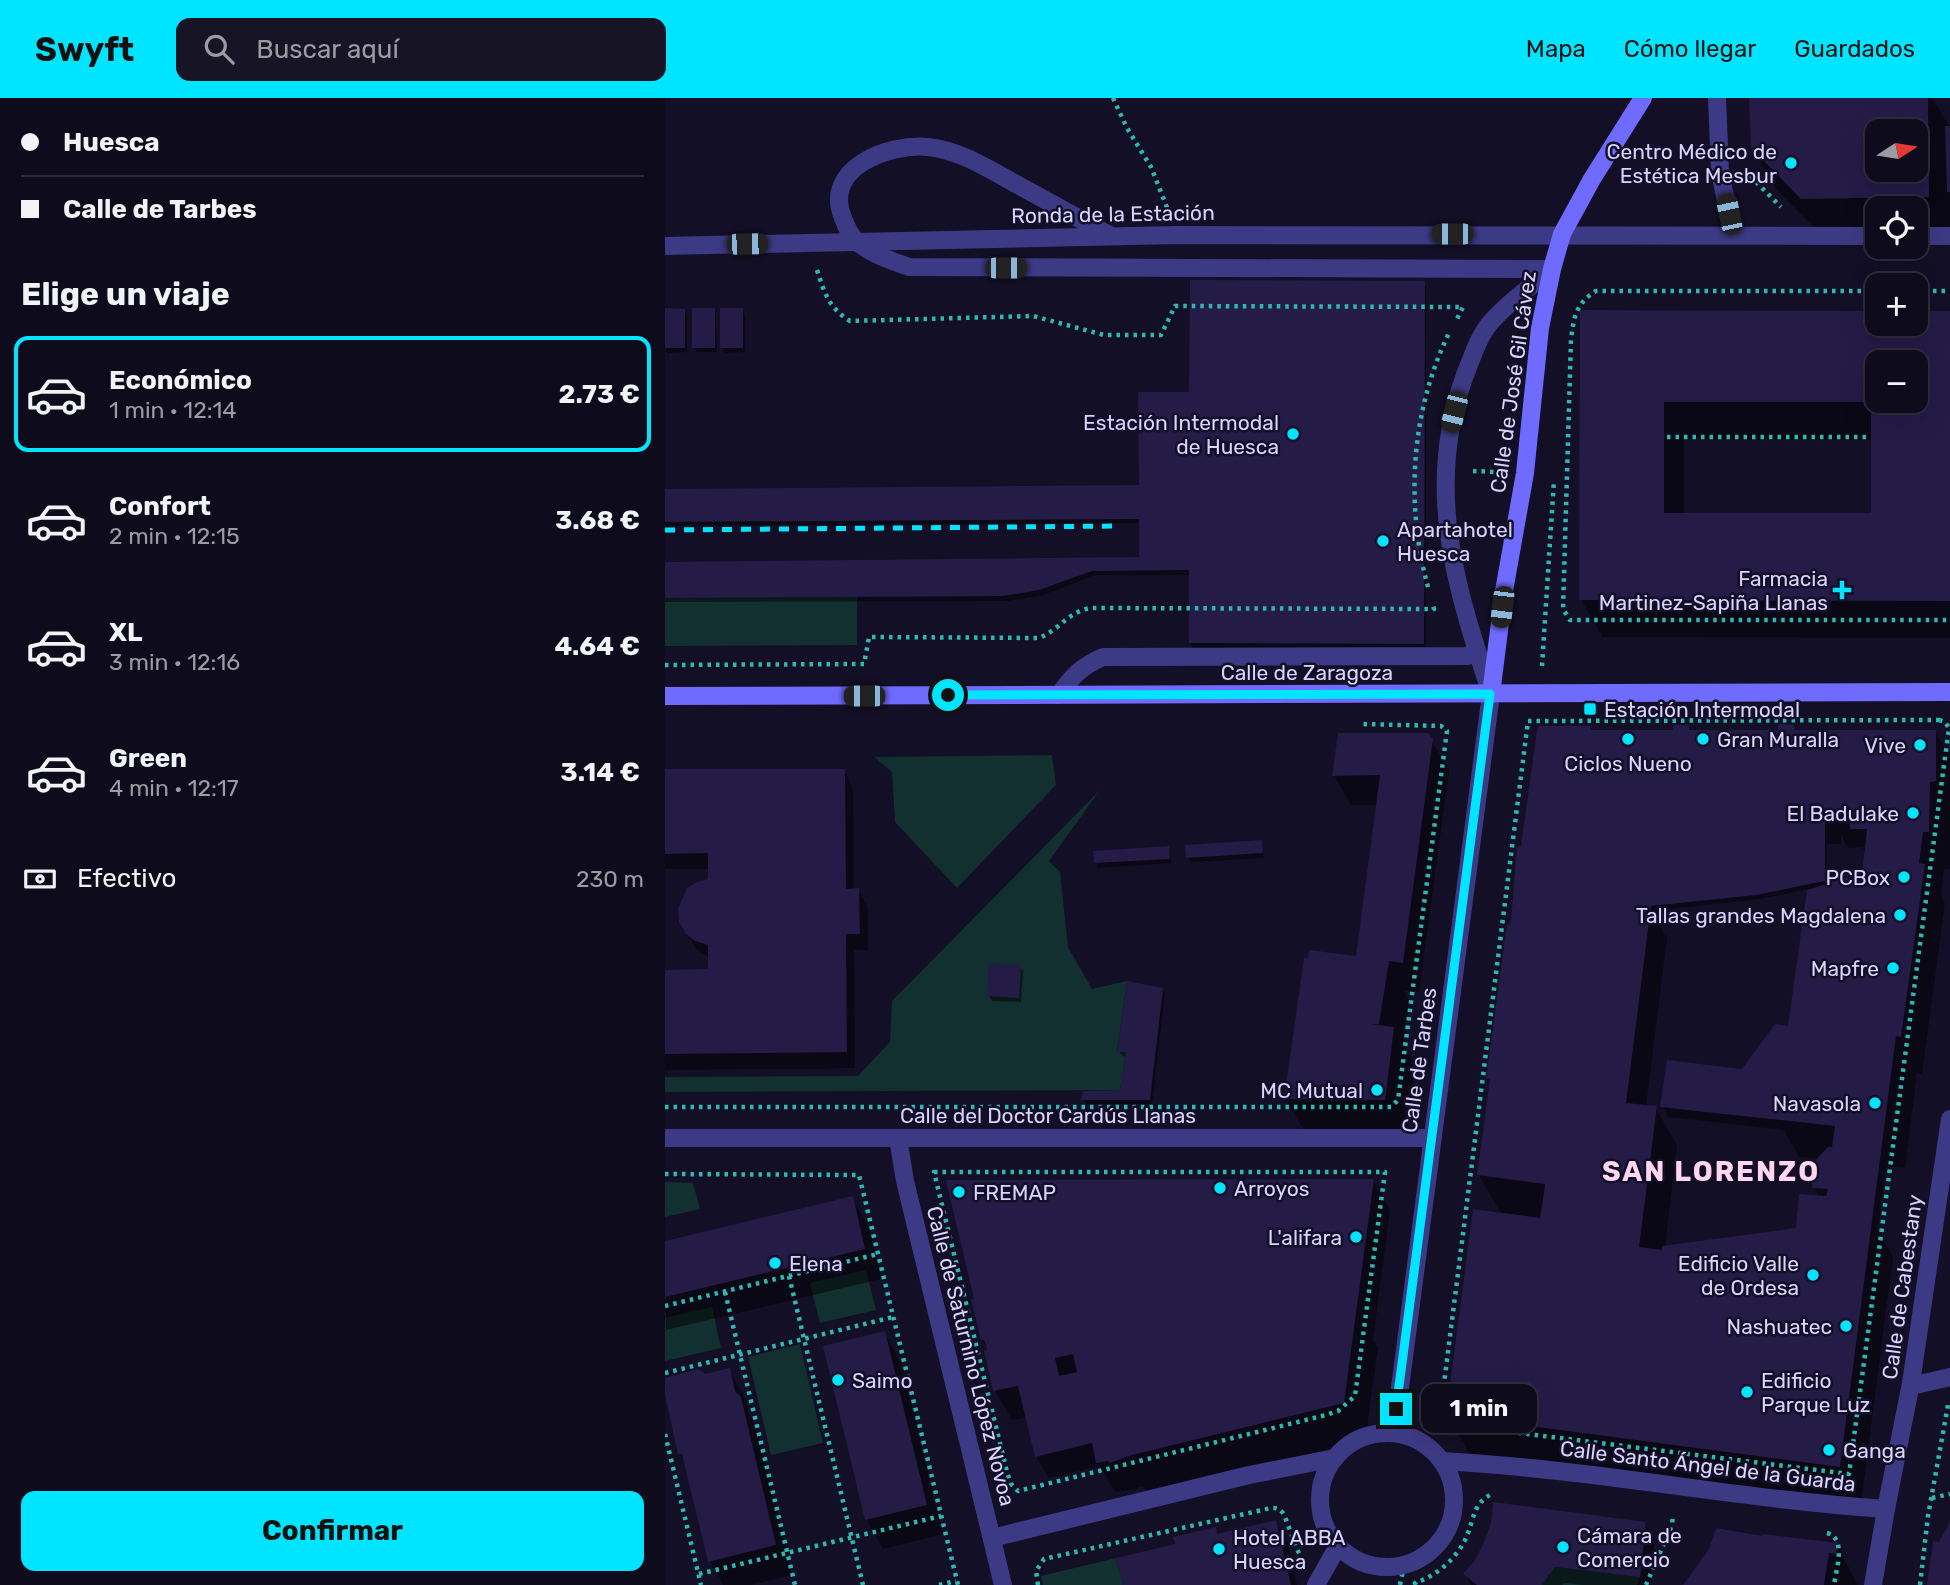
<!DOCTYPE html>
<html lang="es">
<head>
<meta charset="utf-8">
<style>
	:root { --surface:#0e0b1c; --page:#171425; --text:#f1f3f6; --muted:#9b9ba3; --line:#2e2b3b; --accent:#00e5ff }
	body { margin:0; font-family:Rubik,sans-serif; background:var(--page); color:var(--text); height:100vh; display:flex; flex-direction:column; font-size:26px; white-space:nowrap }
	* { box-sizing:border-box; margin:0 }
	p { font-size:23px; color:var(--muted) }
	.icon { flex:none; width:38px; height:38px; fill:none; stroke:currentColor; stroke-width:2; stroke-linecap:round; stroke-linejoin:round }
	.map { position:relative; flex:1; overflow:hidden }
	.panel { display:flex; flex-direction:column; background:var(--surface); width:665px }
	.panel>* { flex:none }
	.guide { display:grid; align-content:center; height:154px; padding:0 21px; background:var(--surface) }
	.needle { width:46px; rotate:78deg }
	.fabs { position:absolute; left:1200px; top:21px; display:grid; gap:14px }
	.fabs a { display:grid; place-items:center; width:63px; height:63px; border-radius:14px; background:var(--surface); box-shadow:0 7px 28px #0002,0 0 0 2px var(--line); font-size:35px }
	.end { position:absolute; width:32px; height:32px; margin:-16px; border:9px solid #00e5ff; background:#111; box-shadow:0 0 0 4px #111 }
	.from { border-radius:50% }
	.bubble { position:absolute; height:49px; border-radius:14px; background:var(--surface); box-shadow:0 7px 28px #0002,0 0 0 2px var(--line); font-size:23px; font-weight:700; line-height:49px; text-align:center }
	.car { position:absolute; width:21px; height:42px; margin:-21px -10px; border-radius:9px; box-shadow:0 0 5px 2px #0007; background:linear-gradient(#222 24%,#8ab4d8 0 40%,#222 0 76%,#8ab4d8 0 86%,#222 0) }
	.guide b { display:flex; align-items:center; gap:24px; height:66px; font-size:26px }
	.guide b+b { border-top:2px solid var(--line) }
	.guide i { width:18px; height:18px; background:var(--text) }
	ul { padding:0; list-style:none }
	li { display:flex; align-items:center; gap:21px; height:116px; margin:0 14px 10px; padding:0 7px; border:4px solid transparent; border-radius:14px }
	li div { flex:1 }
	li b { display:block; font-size:26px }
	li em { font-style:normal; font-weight:700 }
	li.active { border-color:var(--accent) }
	li>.icon { width:63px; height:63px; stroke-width:1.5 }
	h2 { padding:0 21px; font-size:32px; line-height:84px }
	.pay { display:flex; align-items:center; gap:18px; height:77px; padding:0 21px; font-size:26px }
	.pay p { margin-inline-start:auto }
	.primary-button { display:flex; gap:14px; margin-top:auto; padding:14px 21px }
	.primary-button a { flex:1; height:80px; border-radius:14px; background:var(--accent); color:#111; font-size:28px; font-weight:700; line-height:80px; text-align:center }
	header { display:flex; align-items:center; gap:42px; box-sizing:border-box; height:98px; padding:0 35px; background:var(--accent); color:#111 }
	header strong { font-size:33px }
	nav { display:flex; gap:38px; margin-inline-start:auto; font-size:24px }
	.search { width:490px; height:63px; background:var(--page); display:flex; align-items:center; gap:18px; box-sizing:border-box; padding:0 24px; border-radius:14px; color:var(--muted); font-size:26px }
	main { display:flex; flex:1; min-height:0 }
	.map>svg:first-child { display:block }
	.green { fill:#12302f }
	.shadow { fill:#0007; fill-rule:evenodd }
	.building { fill:#241b47; fill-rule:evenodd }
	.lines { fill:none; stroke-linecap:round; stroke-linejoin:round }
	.path { stroke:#2fb8b0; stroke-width:4.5; stroke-dasharray:3.5 5; stroke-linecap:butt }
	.service { stroke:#3d3a85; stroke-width:18 }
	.minor { stroke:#3d3a85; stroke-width:18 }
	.tertiary { stroke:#3d3a85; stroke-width:18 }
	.secondary { stroke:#6f6bff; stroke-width:18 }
	.rail { stroke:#00e5ff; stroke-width:5; stroke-dasharray:10 9; stroke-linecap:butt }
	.route { stroke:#00e5ff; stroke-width:9 }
	.poi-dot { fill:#00e5ff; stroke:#130f26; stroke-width:2.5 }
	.labels { text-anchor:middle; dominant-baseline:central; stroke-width:5; stroke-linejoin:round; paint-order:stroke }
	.poi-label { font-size:21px; fill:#d9d4ff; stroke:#130f26; text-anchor:end }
	.street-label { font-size:21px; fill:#d9d4ff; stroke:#130f26 }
	.district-label { font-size:28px; font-weight:bold; letter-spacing:2px; fill:#ffd6f0; stroke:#130f26 }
</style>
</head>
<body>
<header>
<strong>Swyft</strong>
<div class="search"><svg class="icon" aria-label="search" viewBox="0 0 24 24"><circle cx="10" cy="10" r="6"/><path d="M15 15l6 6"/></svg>Buscar aquí</div>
<nav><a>Mapa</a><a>Cómo llegar</a><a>Guardados</a></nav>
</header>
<main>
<section class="panel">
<div class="guide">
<b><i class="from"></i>Huesca</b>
<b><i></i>Calle de Tarbes</b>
</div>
<h2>Elige un viaje</h2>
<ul>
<li class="active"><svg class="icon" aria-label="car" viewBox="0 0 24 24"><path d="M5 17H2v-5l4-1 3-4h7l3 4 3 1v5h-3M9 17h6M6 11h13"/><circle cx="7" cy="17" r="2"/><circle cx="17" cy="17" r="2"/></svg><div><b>Económico</b><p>1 min · 12:14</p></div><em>2.73 €</em></li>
<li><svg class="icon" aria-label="car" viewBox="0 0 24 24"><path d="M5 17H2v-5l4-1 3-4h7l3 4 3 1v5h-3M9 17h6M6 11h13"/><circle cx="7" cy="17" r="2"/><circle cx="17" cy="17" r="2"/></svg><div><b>Confort</b><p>2 min · 12:15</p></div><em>3.68 €</em></li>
<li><svg class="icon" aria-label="car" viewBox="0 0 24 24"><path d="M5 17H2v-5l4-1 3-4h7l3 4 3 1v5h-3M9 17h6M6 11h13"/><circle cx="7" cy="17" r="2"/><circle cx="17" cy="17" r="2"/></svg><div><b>XL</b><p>3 min · 12:16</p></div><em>4.64 €</em></li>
<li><svg class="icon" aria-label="car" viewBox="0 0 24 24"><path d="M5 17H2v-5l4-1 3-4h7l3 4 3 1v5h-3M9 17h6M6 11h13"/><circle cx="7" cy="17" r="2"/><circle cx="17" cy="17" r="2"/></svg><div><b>Green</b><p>4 min · 12:17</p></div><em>3.14 €</em></li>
</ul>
<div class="pay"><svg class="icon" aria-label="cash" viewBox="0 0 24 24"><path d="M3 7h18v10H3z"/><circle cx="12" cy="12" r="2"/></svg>Efectivo<p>230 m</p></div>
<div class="primary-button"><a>Confirmar</a></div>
</section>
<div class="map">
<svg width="1285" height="1487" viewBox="0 0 1285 1487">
	<rect width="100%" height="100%" fill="#130f26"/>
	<g class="green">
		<polygon points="192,499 192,547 0,548 0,500"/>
		<polygon points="387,657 391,687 292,790 230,724 227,674 209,659"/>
		<polygon points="435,692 384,763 395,774 403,849 427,891 462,883 452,953 461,954 455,992 0,994 0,979 193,978 225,944 227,903"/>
		<polygon points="0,1084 28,1085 35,1111 0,1119"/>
		<polygon points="201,1172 211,1212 155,1225 145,1185"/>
		<polygon points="47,1209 56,1250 0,1263 0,1220"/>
		<polygon points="135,1246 158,1345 106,1357 83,1259"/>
		<polygon points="451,1460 458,1487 378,1487 376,1478"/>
		<polygon points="890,1469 975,1479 972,1487 877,1487"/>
	</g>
	<g class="shadow">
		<path d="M1085 0H1267L1285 29V141L1251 142V110H1213V142L1162 143 1112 92 1087 49ZM1213 33H1251V72H1213Z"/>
		<polygon points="759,184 761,189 761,550 528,550 525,545 526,477 431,477 378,497 343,503 0,504 0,466 476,460 476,425 0,428 0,392 476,388 523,296"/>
		<polygon points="0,212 19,212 22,217 22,254 2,255 0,251"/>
		<polygon points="49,212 51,217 52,254 32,254 29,249"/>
		<polygon points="77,212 80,217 80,254 60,255 57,250"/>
		<path d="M917 214 1213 226H1251L1285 215V540L938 539 916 502ZM1213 264H1251V303H1213ZM1019 341 1208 342V417L1019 416Z"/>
		<path d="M1128 628 1132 634H1270L1285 659V771H1279L1276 797 1280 805 1257 976 1252 975 1240 1070 1221 1068 1213 1132 1228 1159 1196 1406 804 1355 783 1317 837 1117 814 1077 826 986 823 979 858 750 927 634H1010L1023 629 1026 634H1115ZM1176 737 1183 750 1197 749 1201 756 1199 777 1162 788V746H1176ZM1144 791 1125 930 1078 972 997 1008 1003 1019 1119 1032 1134 1059 1155 1061 1149 1089 1154 1099 1132 1132 1000 1150 1012 1047 990 1009 981 1008 1002 840 986 813 1095 801Z"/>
		<polygon points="766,642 784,672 754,894 738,892 744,902 738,947 750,968 741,1039 643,1039 621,1001 695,861 713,707 686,707 669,678"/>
		<polygon points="0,672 179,673 188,690 189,792 193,792 203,809 203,852 189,852 190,970 0,972 0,874 45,873 45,860 32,852 16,824 44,782 45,771 0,771"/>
		<polygon points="596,744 599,760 526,764 523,759"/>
		<polygon points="503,750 507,765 433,770 431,765 430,755"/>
		<polygon points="355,869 358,873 356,904 327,903 324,898"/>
		<polygon points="497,891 500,896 487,1006 421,1006 418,1001 456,993 462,959 457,958 454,953"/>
		<polygon points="708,1083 725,1112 708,1242 713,1250 700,1343 483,1396 478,1388 473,1389 473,1391 450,1394 435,1368 384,1380 371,1358 362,1319 347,1322 330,1293 321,1254 324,1253 317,1242"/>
		<polygon points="187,1100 204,1130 216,1181 1,1232 0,1144"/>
		<polygon points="219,1235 236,1264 278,1436 218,1451 201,1421"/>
		<polygon points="64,1272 81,1302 84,1316 92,1330 127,1477 86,1487 58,1487 45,1463 22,1368 15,1356 0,1289 0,1282 41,1278"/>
		<polygon points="610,1424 623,1446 632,1487 460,1487 512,1448 550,1431 553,1438"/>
		<polygon points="980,1425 990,1442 985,1487 918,1487 899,1485 897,1487 806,1487 800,1476 811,1463"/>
		<polygon points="1099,1440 1172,1447 1193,1487 1021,1487"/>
	</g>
	<g class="building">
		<path d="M1084 0H1263L1264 99 1136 101 1086 50ZM1213 33H1251V72H1213Z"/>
		<polygon points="1280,28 1285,28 1285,94 1282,94"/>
		<polygon points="525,182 760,183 759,546 524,545 524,472 427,473 374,492 339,498 0,500 0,464 474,459 474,421 0,424 0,391 474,387 473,294 524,294"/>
		<polygon points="0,210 20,211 20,250 0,250"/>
		<rect x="27" y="210" width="23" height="40"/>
		<rect x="55" y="210" width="23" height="40"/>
		<path d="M915 212 1213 213V226H1251V213H1285V503L914 502ZM1213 264H1251V303H1213ZM999 304H1206V415H999Z"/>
		<path d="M1113 626 1129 627 1130 632H1271V683L1265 684 1264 734H1258L1254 765 1260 766 1236 939 1231 938 1175 1369 781 1317 808 1111 875 1120 879 1095 880 1086 812 1077 825 981 821 980 842 826 845 827 846 822 852 749 856 748 872 632 874 628H925L926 632H1008V627H1024V632H1113ZM1160 712H1186L1185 731H1202L1197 775 1142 792 1123 928 1110 926 1077 971 1002 962 995 1009 1170 1028 1167 1049H1163L1149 1064 1147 1090 1163 1091 1161 1098 1134 1096 1131 1130 997 1148V1152L974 1149 992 1008 961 1005 986 808 1091 797 1160 783Z"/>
		<polygon points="673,635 763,635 768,641 738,865 724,863 714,926 706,926 729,929 722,987 720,1002 619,1001 639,860 643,860 644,852 691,858 715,677 667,678"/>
		<polygon points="0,671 180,671 181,791 194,790 195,836 181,836 182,954 0,956 0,872 43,871 43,847 30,843 20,835 14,824 13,811 22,790 30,785 43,781 43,755 0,756"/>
		<polygon points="597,742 598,755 521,760 520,747"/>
		<polygon points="504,748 505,761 429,765 428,753"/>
		<polygon points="324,865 356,867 354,900 322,898"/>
		<polygon points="462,883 498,890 485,1002 416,1002 418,993 455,992 461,954 452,954"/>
		<path d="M709 1081 679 1305 467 1357 445 1365 443 1363 431 1365 427 1345 370 1359 353 1288 328 1293 319 1253 322 1252 321 1247 319 1242H316L306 1201H309L281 1082ZM408 1256 412 1274 394 1278 390 1260Z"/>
		<polygon points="188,1098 200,1151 0,1199 0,1143"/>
		<polygon points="220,1233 262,1407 200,1422 158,1248"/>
		<polygon points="65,1270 70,1293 76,1299 111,1447 43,1464 17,1356 13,1356 0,1297 0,1280 33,1271 41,1276"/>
		<polygon points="828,1404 981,1424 975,1479 890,1469 877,1487 812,1487 798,1476 810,1462 819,1444 826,1425"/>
		<polygon points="611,1422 626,1487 458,1487 451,1460 510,1446 508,1439 551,1429 552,1436"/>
		<polygon points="1285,1424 1285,1487 1262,1487 1268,1443 1274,1444"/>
		<polygon points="1051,1430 1098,1438 1098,1436 1173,1445 1171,1456 1164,1455 1159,1487 1018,1487 1044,1451"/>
	</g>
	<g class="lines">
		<g class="path">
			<polyline points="448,0 462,30 486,69 503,112"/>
			<polyline points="1085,78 1116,109"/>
			<path d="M152 172C160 196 163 209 185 223L368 218 439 237H496L510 208 798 209 792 221"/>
			<path d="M1213 193H931C911 205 909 219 906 241L898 511 905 522H1285"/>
			<polyline points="1251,193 1285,193"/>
			<polyline points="1002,339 1203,339"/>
			<polyline points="808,373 831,374"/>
			<path d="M763 489C740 406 746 313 784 235"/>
			<path d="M0 567 199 566 204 539 374 540C394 532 404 513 426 510L769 511 768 508"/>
			<polyline points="877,568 889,382"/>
			<polygon points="1274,622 1280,624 1284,630 1184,1376 774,1325 863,623"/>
			<polyline points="0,1009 726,1009 733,1002 782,633 776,628 696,626"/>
			<polygon points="269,1074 720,1074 690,1298 673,1313 661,1317 353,1393 346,1386 342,1374"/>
			<polyline points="0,1076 194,1077 293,1487"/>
			<polyline points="124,1178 198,1487"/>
			<polyline points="60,1194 130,1487"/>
			<polyline points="0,1208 213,1156"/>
			<polyline points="0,1275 228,1219"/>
			<polyline points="0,1336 36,1487"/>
			<polyline points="1267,1400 1285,1396"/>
			<path d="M1162 1435C1182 1440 1171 1472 1169 1487"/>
			<polyline points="34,1476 276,1418"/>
			<polyline points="274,1487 291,1483"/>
			<path d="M373 1487 371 1473 379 1461 606 1410C611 1410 613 1410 617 1414 622 1420 629 1447 636 1459"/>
			<polyline points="735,1487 739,1468"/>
			<path d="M751 1487 750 1485C771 1478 790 1462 800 1442 809 1424 807 1405 827 1396"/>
			<polyline points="981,1487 1007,1427 1008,1416"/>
			<polyline points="1255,1487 1263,1418 1283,1307"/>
		</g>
		<g class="service">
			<polyline points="1052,0 1055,74 1068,137"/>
			<path d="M444 137C413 120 382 103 351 86 324 71 294 52 263 49 224 45 157 70 178 120 181 128 185 137 191 143 205 156 227 163 244 169L887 171"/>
			<path d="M826 596C790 487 759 389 800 277 807 260 814 237 826 224 843 204 867 188 887 171"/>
			<path d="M394 597C407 578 417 568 438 559L803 558 811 552"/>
			<polyline points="651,1487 673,1448"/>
		</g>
		<g class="minor">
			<polyline points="1251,138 1285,138"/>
			<polyline points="0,148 511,137 1213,138"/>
			<polyline points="0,1040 767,1040"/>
			<polyline points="233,1040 240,1083 338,1487"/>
			<polyline points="1246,1288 1285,1279"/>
			<path d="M777 1363C926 1371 1072 1401 1221 1411"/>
			<polyline points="327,1440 584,1377 670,1360"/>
		</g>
		<g class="tertiary">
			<polyline points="729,1335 826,596"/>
			<circle cx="722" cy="1402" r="67"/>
			<polyline points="1208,1487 1221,1411 1246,1285 1285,1021"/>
		</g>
		<g class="secondary">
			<polyline points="826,596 839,493 860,375 875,230 887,171 897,136 927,81 978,0"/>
			<polyline points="0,598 1285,594"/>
		</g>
		<polyline class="rail" points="0,432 454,428"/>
	</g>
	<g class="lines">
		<polyline class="route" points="283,597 825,596 731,1311"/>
	</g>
	<g class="poi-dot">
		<circle cx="1126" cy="65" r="7"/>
		<circle cx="628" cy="336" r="7"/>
		<circle cx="718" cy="443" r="7"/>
		<path d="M1173.5 481.5h7v7h7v7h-7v7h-7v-7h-7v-7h7z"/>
		<rect x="918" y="604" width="14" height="14" rx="3.5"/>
		<circle cx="963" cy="641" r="7"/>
		<circle cx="1038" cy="641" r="7"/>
		<circle cx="1255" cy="647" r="7"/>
		<circle cx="1248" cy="715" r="7"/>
		<circle cx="1239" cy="779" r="7"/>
		<circle cx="1235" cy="817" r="7"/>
		<circle cx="1228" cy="870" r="7"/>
		<circle cx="712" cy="992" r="7"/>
		<circle cx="1210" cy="1005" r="7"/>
		<circle cx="555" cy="1090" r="7"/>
		<circle cx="294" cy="1094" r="7"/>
		<circle cx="691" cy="1139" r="7"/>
		<circle cx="110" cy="1165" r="7"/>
		<circle cx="1148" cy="1177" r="7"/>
		<circle cx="1181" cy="1228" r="7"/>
		<circle cx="173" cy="1282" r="7"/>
		<circle cx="1082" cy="1294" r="7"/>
		<circle cx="1164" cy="1352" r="7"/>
		<circle cx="898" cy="1449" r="7"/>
		<circle cx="554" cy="1451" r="7"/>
	</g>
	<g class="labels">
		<g class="poi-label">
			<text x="1112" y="53">Centro Médico de<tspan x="1112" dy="24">Estética Mesbur</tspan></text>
			<text x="614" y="324">Estación Intermodal<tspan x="614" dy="24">de Huesca</tspan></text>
			<text x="732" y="431" text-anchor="start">Apartahotel<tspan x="732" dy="24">Huesca</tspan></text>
			<text x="1163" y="480">Farmacia<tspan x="1163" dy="24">Martinez-Sapiña Llanas</tspan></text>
			<text x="939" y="611" text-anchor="start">Estación Intermodal</text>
			<text x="1052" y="641" text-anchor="start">Gran Muralla</text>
			<text x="1241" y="647">Vive</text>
			<text x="963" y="665" text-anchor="middle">Ciclos Nueno</text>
			<text x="1234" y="715">El Badulake</text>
			<text x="1225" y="779">PCBox</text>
			<text x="1221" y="817">Tallas grandes Magdalena</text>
			<text x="1214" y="870">Mapfre</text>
			<text x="698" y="992">MC Mutual</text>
			<text x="1196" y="1005">Navasola</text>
			<text x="569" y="1090" text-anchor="start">Arroyos</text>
			<text x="308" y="1094" text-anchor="start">FREMAP</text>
			<text x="677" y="1139">L'alifara</text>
			<text x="124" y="1165" text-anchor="start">Elena</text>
			<text x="1134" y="1165">Edificio Valle<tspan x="1134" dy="24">de Ordesa</tspan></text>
			<text x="1167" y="1228">Nashuatec</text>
			<text x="187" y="1282" text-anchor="start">Saimo</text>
			<text x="1096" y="1282" text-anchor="start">Edificio<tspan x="1096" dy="24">Parque Luz</tspan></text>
			<text x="1178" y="1352" text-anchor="start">Ganga</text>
			<text x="912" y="1437" text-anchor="start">Cámara de<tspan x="912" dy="24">Comercio</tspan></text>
			<text x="568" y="1439" text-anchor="start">Hotel ABBA<tspan x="568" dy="24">Huesca</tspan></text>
		</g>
		<g class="street-label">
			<text transform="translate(448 116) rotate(-1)">Ronda de la Estación</text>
			<text transform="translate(848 284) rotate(-82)">Calle de José Gil Cávez</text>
			<text x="642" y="574">Calle de Zaragoza</text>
			<text transform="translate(754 962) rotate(-82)">Calle de Tarbes</text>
			<text x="383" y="1017">Calle del Doctor Cardús Llanas</text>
			<text transform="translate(1237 1189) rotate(-82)">Calle de Cabestany</text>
			<text transform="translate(306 1258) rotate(76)">Calle de Saturnino López Novoa</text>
			<text transform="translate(1043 1368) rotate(7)">Calle Santo Ángel de la Guarda</text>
		</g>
		<g class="district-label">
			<text x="1046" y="1073">SAN LORENZO</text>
		</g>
	</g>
</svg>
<div class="fabs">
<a><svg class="needle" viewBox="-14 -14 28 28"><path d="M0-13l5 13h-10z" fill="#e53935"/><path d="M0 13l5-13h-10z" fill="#9b9ba3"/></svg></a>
<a><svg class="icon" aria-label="locate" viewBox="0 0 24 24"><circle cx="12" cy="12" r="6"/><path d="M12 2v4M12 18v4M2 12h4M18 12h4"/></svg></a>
<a>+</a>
<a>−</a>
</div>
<i class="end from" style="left:283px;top:597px"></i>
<i class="end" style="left:731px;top:1311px"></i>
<div class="bubble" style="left:756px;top:1286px;width:116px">1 min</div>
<i class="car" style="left:1064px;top:116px;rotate:348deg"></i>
<i class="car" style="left:787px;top:136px;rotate:270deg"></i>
<i class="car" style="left:82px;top:146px;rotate:89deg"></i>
<i class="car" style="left:341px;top:170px;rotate:90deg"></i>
<i class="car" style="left:789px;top:314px;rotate:194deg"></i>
<i class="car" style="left:837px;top:509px;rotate:187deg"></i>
<i class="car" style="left:199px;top:598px;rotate:270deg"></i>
</div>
</main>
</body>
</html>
